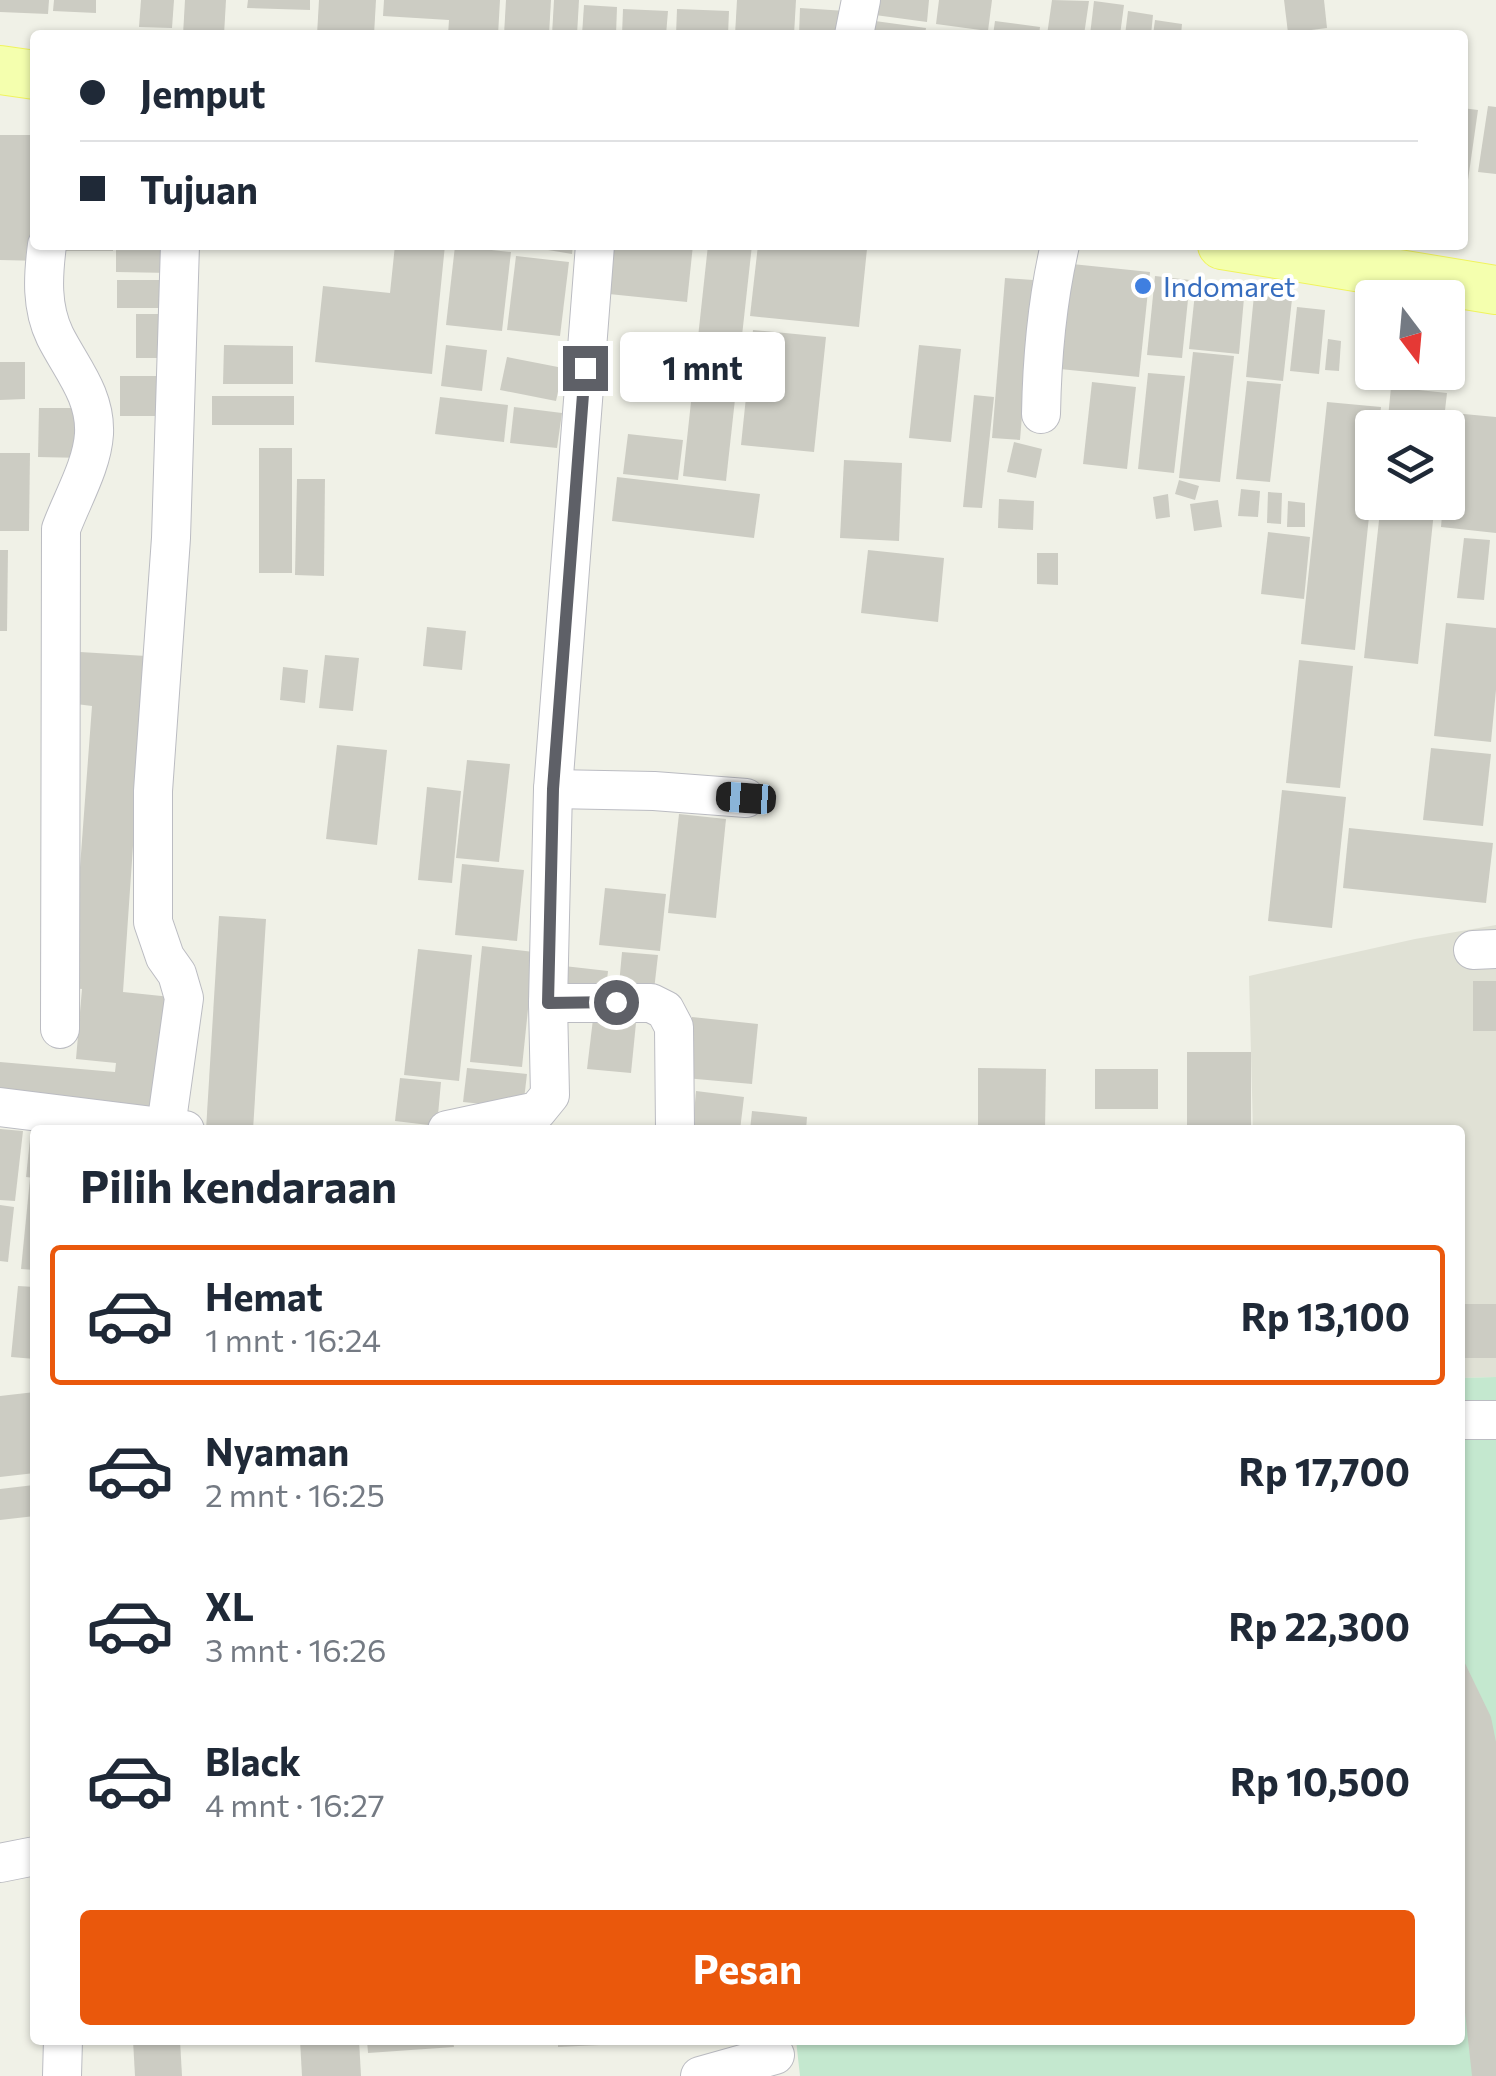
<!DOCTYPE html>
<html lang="id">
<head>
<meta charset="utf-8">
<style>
	:root { --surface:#fff; --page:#f2f2f3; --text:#1f2937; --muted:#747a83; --line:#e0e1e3; --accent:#ea580c }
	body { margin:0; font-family:Commissioner,sans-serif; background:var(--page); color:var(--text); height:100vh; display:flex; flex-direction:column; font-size:38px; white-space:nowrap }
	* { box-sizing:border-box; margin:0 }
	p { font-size:32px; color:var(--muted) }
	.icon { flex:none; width:55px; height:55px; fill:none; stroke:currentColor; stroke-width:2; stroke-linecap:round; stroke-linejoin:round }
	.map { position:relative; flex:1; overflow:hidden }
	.drawer { position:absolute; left:30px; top:1125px; width:1435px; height:920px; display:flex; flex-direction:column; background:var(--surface); border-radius:10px; box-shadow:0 2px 8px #0004 }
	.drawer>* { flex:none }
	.banner { position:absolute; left:30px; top:30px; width:1438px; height:220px; border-radius:10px; box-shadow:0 2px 8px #0004; display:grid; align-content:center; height:220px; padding:0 50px; background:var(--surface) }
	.needle { width:65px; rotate:164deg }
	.tools { position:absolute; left:1355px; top:280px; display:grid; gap:20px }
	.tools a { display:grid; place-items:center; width:110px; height:110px; border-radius:10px; background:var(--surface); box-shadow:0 2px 8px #0004; font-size:50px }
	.end { position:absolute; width:45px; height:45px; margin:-22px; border:12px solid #5e6067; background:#fff; box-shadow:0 0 0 5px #fff }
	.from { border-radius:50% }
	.bubble { position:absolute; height:70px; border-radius:10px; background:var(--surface); box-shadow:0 2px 8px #0004; font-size:32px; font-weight:700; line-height:70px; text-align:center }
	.car { position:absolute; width:30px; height:60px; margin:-30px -15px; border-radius:12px; box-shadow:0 0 8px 2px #0007; background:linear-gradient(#222 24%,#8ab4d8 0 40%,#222 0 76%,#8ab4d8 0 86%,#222 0) }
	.banner b { display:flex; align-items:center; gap:35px; height:95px; font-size:38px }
	.banner b+b { border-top:2px solid var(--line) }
	.banner i { width:25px; height:25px; background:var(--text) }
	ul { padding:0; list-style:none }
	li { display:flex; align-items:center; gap:30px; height:140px; margin:0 20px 15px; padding:0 30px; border:5px solid transparent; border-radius:10px }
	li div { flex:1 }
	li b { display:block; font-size:38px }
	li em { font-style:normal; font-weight:700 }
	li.selected { border-color:var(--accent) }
	li>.icon { width:90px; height:90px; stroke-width:1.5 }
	h2 { padding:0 50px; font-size:45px; line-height:120px }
	.cta { display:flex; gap:20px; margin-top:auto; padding:20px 50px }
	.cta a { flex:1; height:115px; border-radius:10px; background:var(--accent); color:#fff; font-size:40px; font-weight:700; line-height:115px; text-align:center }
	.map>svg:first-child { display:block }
	.education { fill:#e0e1d5 }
	.green { fill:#c4e8cf }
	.building { fill:#ccccc3 }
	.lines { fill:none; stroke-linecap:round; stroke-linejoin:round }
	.minor-casing { stroke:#bbbcc2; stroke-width:40 }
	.major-casing { stroke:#f0f45d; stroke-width:50 }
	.minor { stroke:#fff; stroke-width:38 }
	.major { stroke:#f4ffae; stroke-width:48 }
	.route { stroke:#5e6067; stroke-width:12 }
	.shop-dot { fill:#3f7fe0; stroke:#fff; stroke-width:4 }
	.labels { text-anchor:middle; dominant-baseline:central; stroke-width:8; stroke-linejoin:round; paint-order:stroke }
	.shop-label { font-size:28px; fill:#366cbe; stroke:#fff; text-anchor:start }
</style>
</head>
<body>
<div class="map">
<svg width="1496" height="2076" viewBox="0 0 1496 2076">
	<rect width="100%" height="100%" fill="#f0f1e7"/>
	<polygon class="education" points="1496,925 1496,1377 1460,1378 1460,1130 1253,1130 1249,976 1415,939"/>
	<polygon class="green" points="1496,1377 1496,2076 800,2076 796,2040 1460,2040 1460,1378"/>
	<g class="building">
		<polygon points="0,0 49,0 48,14 0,12"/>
		<polygon points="54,0 96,0 96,13 53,11"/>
		<polygon points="141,0 174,0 172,28 139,27"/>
		<polygon points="185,0 226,0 224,35 183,35"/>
		<polygon points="248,0 310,0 310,10 247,8"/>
		<polygon points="319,0 376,0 374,35 317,35"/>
		<polygon points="384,0 500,0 498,35 448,35 449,20 383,16"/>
		<polygon points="506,0 551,0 549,35 504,35"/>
		<polygon points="554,0 579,0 577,35 552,35"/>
		<polygon points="737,0 796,0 794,35 735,35"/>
		<polygon points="877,0 929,0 927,22 875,15"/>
		<polygon points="939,0 992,0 988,31 936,24"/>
		<polygon points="1052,0 1089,1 1084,35 1047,35"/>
		<polygon points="1284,0 1324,0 1327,28 1288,33"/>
		<polygon points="1094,1 1124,5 1120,35 1090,35"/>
		<polygon points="584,5 617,7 616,35 582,35"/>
		<polygon points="800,8 846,11 845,35 799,35"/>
		<polygon points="623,9 668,11 666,35 622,35"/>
		<polygon points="677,9 729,11 728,35 676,35"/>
		<polygon points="1128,11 1153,15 1151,35 1125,35"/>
		<polygon points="1155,20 1182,24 1181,35 1153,35"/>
		<polygon points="875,21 926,28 925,35 873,35"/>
		<polygon points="995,21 1040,27 1039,35 993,35"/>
		<polygon points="1488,106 1496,107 1496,174 1478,172"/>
		<polygon points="1462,108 1478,110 1466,194 1462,193"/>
		<polygon points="0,135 35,135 35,245 43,261 0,260"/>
		<rect x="61" y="245" width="52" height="6"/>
		<polygon points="116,245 172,245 171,273 116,272"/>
		<polygon points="395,245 445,245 432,374 315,362 323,286 390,293"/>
		<polygon points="518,245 573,245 572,254"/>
		<polygon points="614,245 693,245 687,302 609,294"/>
		<polygon points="708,245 752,245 726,481 683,476"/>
		<polygon points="758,245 867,249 859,327 750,316"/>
		<polygon points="455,246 511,252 502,331 446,325"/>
		<polygon points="516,256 569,262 560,336 507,330"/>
		<polygon points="1072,264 1150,272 1139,377 1060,369"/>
		<polygon points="1155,276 1190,280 1182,358 1147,355"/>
		<polygon points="1005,278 1033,280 1020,440 992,438"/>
		<rect x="117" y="280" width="51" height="28"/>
		<polygon points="1195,293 1244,298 1239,354 1189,349"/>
		<polygon points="1254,295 1292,299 1283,381 1246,377"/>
		<polygon points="1297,307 1325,310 1319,374 1290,371"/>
		<rect x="136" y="314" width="26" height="44"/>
		<polygon points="753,330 826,337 814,452 741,445"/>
		<polygon points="1328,339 1341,341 1339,371 1325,370"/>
		<polygon points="224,345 293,346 293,384 223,384"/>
		<polygon points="446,345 487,350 482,391 441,386"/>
		<polygon points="919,345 961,349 951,442 909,438"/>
		<polygon points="1193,352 1234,356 1220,482 1179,478"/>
		<polygon points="507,357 563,368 556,401 500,390"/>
		<polygon points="0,362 25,362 25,399 0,400"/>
		<polygon points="1148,373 1185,376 1174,473 1138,469"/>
		<rect x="120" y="376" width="43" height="40"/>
		<polygon points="1247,381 1281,384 1270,482 1236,479"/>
		<polygon points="1092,382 1136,387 1127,469 1083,464"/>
		<polygon points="1391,387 1447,393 1443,428 1387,428"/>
		<polygon points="974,395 994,397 982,508 963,507"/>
		<rect x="212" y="396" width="82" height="29"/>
		<polygon points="440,397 508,405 504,442 435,434"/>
		<polygon points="1327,402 1381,407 1379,428 1372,428 1372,488 1355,650 1301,644"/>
		<polygon points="514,407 562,413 557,448 510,443"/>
		<polygon points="39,408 85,408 85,458 38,457"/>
		<polygon points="1453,413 1496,417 1496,533 1441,527 1443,502 1448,502"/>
		<polygon points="628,434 683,440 678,480 623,474"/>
		<polygon points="1014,442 1042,449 1036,478 1007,472"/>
		<rect x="259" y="448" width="33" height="125"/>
		<polygon points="0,453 30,453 29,531 0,531"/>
		<polygon points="844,460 902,463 899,541 840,538"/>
		<polygon points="617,477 760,494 754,538 612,521"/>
		<polygon points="297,479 325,479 324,576 295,575"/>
		<polygon points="1179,480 1199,486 1195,500 1175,494"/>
		<polygon points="1241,489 1260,491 1258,517 1238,516"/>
		<polygon points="1268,492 1282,493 1281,524 1267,523"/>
		<polygon points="1168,494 1170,517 1156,519 1153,497"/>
		<polygon points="999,499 1034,501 1033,530 998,528"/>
		<polygon points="1218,500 1222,527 1194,531 1190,504"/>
		<polygon points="1288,501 1305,503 1305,527 1287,527"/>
		<polygon points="1381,502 1435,502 1418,664 1364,658"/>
		<polygon points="1268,532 1310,537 1304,599 1261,594"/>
		<polygon points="1464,538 1490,540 1484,600 1457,598"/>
		<polygon points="0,550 8,550 7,631 0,631"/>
		<polygon points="868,550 944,558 938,622 861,613"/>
		<polygon points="1037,553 1058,553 1058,585 1037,584"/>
		<polygon points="1446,623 1496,628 1496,690 1491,742 1434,736"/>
		<polygon points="427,627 466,631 462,670 423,666"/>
		<polygon points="80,652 146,656 123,992 171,997 158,1123 0,1104 0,1062 115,1072 116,1063 76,1059 82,989 71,988 92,706 76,704"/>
		<polygon points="325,655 359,658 353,711 319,708"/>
		<polygon points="1299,660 1353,666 1340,788 1286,783"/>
		<polygon points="283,667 308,670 305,703 280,700"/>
		<polygon points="337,745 387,750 377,845 326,839"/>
		<polygon points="1431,748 1491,754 1483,826 1423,820"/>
		<polygon points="467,760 510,764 499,862 456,858"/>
		<polygon points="427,787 461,791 452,883 418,880"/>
		<polygon points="1282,790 1346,797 1332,928 1268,921"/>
		<polygon points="679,814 726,819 716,918 668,913"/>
		<polygon points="1349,828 1493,843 1486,903 1343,888"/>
		<polygon points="462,864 524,870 517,941 455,935"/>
		<polygon points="605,888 666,894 660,951 599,945"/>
		<polygon points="219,916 266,919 253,1130 206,1130"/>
		<polygon points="482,946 534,952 522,1067 470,1062"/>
		<polygon points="418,949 472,955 459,1081 404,1075"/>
		<polygon points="622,952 658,955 653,999 618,996"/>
		<polygon points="564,966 608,971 605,999 561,994"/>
		<rect x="1473" y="981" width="23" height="50"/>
		<polygon points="692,1017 758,1024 752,1084 685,1078"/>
		<polygon points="593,1019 636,1023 631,1073 587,1069"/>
		<rect x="1187" y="1052" width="64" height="78"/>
		<polygon points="467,1068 527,1074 523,1108 463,1102"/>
		<polygon points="978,1068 1046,1069 1045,1130 978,1130"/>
		<rect x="1095" y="1069" width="63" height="40"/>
		<polygon points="400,1078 441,1082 437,1126 395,1121"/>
		<polygon points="696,1091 744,1097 740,1130 693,1125"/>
		<polygon points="752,1111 807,1117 806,1130 750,1130"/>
		<polygon points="0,1129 23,1131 15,1201 0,1200"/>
		<polygon points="31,1130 35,1130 35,1178 26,1177"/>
		<polygon points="30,1179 35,1180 35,1270 21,1269"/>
		<polygon points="0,1205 14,1207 8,1262 0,1261"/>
		<polygon points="18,1286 35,1287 35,1359 11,1357"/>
		<rect x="1460" y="1304" width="36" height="54"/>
		<polygon points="35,1392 35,1473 0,1477 0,1396"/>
		<polygon points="34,1485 35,1516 0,1520 0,1489"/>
		<polygon points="1460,1653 1491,1717 1496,1742 1496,2076 1472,2076 1460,1967"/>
		<polygon points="133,2040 180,2040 182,2076 135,2076"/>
		<polygon points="300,2040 359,2040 361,2076 302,2076"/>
		<polygon points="367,2040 453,2040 454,2047 368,2053"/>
		<polygon points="558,2040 600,2040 600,2045 558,2047"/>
	</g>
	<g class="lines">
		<g class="minor-casing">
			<g id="minor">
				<polyline points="854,35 861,0"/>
				<path d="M47 245C43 276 41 307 55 336 71 368 96 395 94 434 92 466 72 499 61 529L60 1029"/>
				<path d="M1041 414C1042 357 1047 301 1060 245"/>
				<polyline points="553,789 654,791 746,798"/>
				<polyline points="1473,950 1496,949"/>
				<polyline points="548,1003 651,1003 665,1010 674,1027 675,1130"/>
				<polyline points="0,1107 185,1130"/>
				<polyline points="166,1127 184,998 177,974 165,957 153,922 153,791 171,538 180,245"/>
				<polyline points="447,1130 537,1111 550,1095 548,1003 553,789 595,245"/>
				<polyline points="1460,1420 1496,1420"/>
				<polyline points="0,1863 35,1856"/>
				<polyline points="62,2076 63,2040"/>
				<polyline points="700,2076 775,2055"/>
			</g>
		</g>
		<g class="major-casing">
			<g id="major">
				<polyline points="0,70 35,75"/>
				<polyline points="1222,245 1496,290"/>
			</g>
		</g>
		<use href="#minor" class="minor"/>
		<use href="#major" class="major"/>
	</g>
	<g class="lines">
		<polyline class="route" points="585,368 553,789 548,1003 616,1002"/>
	</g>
	<circle class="shop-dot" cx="1143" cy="286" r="10"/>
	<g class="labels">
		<g class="shop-label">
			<text x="1163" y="286">Indomaret</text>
		</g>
	</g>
</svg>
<div class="tools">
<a><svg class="needle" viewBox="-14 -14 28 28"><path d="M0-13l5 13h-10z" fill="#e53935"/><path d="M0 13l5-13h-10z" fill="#747a83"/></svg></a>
<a><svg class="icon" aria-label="layers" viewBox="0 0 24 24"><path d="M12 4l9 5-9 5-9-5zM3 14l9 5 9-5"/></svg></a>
</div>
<i class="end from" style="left:616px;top:1002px"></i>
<i class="end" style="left:585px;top:368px"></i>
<div class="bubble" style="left:620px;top:332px;width:165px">1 mnt</div>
<i class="car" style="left:746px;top:798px;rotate:274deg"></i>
<div class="banner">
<b><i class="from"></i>Jemput</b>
<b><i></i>Tujuan</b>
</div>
<section class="drawer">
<h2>Pilih kendaraan</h2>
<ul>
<li class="selected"><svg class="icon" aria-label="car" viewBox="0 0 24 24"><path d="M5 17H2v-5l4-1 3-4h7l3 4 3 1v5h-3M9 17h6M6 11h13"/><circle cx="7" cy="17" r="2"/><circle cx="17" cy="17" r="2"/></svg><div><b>Hemat</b><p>1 mnt · 16:24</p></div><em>Rp 13,100</em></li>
<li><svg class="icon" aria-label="car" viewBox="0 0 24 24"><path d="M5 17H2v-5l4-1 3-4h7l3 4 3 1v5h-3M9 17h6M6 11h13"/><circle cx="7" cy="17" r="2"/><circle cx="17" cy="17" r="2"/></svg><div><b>Nyaman</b><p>2 mnt · 16:25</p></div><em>Rp 17,700</em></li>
<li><svg class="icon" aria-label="car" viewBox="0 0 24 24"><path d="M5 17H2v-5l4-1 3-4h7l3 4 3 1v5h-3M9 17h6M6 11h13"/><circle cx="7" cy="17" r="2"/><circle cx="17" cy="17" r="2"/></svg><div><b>XL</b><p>3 mnt · 16:26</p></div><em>Rp 22,300</em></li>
<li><svg class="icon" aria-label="car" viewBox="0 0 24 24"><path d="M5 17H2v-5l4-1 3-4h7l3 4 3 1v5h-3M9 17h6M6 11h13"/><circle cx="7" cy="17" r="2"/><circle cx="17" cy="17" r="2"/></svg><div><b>Black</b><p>4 mnt · 16:27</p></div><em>Rp 10,500</em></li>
</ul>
<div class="cta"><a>Pesan</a></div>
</section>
</div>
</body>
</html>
